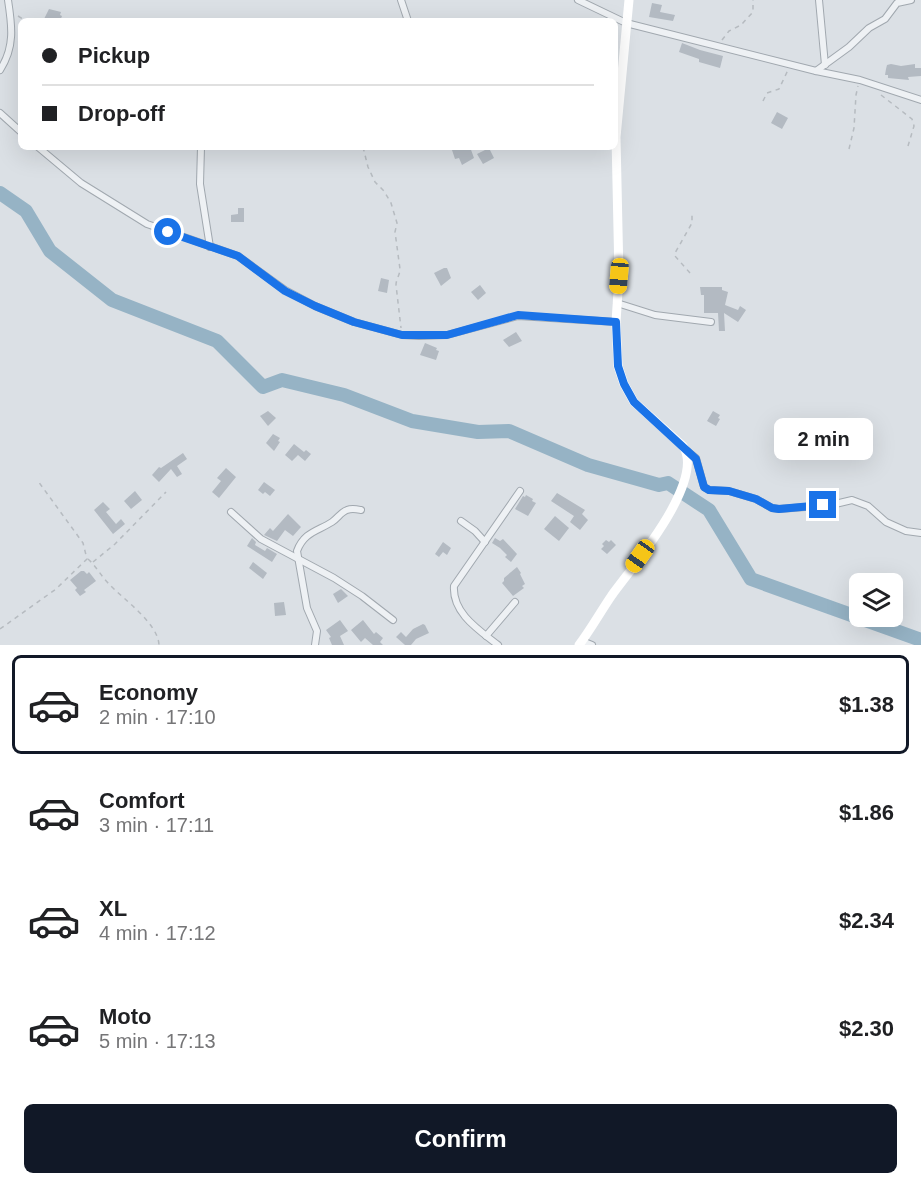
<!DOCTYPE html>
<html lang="en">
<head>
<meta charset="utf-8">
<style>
	:root { --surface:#fff; --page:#f2f2f2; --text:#202124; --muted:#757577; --line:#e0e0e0; --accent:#111827 }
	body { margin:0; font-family:Arial,sans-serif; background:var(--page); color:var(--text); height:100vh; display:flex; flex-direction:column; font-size:22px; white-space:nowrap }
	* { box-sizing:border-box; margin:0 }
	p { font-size:20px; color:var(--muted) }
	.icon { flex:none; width:33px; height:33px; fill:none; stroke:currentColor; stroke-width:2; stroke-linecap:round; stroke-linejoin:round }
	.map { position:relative; height:645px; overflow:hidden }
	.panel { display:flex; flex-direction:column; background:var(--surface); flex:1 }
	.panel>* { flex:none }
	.top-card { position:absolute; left:18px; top:18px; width:600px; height:132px; border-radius:9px; box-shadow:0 6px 24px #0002; display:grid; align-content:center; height:132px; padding:0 24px; background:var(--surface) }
	.controls { position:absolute; left:849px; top:573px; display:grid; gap:12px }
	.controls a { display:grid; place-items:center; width:54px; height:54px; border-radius:9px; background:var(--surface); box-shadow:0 6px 24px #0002; font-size:30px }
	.end { position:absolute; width:27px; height:27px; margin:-14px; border:8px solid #1a73e8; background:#fff; box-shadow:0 0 0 3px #fff }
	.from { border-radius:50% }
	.bubble { position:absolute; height:42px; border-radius:9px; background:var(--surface); box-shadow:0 6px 24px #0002; font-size:20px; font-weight:600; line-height:42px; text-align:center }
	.car { position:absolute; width:18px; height:36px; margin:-18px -9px; border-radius:8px; box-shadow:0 0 4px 2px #0007; background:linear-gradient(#f5c518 24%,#345 0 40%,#f5c518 0 76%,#345 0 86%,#f5c518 0) }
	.top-card b { display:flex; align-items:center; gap:21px; height:57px; font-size:22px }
	.top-card b+b { border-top:2px solid var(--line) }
	.top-card i { width:15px; height:15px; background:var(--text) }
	ul { padding:10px 0 0; list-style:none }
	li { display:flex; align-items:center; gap:18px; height:99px; margin:0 12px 9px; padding:0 12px; border:3px solid transparent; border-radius:9px }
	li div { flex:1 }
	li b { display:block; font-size:22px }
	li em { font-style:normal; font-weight:600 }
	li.selected { border-color:var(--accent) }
	li>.icon { width:54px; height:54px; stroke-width:1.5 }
	.button { display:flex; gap:12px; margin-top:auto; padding:12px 24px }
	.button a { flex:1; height:69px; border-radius:9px; background:var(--accent); color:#fff; font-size:24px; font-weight:600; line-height:69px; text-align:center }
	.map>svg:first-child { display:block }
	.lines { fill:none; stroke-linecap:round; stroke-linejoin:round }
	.river { stroke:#96b3c5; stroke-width:14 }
	.building { fill:#b3bac2 }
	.street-casing { stroke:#a1a8af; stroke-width:8 }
	.path { stroke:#b6bbc0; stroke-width:1.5; stroke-dasharray:4.5 4.5; stroke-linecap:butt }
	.street { stroke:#eef1f4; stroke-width:6 }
	.secondary { stroke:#fff; stroke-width:9 }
	.route { stroke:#1a73e8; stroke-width:8 }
</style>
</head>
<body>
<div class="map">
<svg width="921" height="645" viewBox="0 0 921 645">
	<rect width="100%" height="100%" fill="#dbe0e5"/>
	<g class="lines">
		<polyline class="river" points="0,193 26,211 50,251 112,300 217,341 263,387 282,380 344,395 412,421 478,432 509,431 588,465 659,485 668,483 709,510 751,579 921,640"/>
	</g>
	<g class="building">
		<polygon points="652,3 662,5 660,12 675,15 673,21 649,17"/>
		<polygon points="49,9 61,12 60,15 62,16 60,21 43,21"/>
		<polygon points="682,43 700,50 723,56 720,68 699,62 699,59 679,52"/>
		<polygon points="891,64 901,66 915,64 915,68 921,68 921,76 908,77 909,80 888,78 888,75 885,75 886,69 887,65"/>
		<polygon points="777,112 788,118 782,129 771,123"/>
		<polygon points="461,147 470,147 474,158 462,165 459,158 455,159 452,150"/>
		<polygon points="489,148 494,158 483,164 477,154"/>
		<polygon points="238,208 244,208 244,222 231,222 231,215 238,214"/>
		<polygon points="444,268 447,268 451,278 441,286 434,273"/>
		<polygon points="381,278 389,280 387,293 378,291"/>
		<polygon points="480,285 486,293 478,300 471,292"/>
		<polygon points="700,287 722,287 722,290 728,292 725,305 738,310 740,306 746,310 738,322 724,313 725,331 719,331 718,313 704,313 704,295 701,295"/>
		<polygon points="516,332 522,341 509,347 503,340"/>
		<polygon points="425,343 437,348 436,350 439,351 436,360 420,355"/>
		<polygon points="268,411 276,418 268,426 260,416"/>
		<polygon points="713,411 720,415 718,418 720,419 716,426 707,421"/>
		<polygon points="273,434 280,438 278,441 280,442 274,451 266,443"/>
		<polygon points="294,444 304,452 306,450 311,454 305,461 298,455 292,461 285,455"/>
		<polygon points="183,453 187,459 177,466 182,474 177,477 171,469 159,482 152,475 159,467 161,468"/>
		<polygon points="226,468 236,477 219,498 212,492 221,481 217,478"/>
		<polygon points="264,482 275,490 270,496 265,492 263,494 258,490"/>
		<polygon points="135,491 142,500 131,509 124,501"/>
		<polygon points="557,493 585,510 582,514 588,520 580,530 570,522 574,516 551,501"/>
		<polygon points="526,495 533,499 532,501 536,503 528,516 515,509 523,496 525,497"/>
		<polygon points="103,502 110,509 106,512 116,524 121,519 125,524 113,534 94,510"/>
		<polygon points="288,514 301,527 293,536 285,530 277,541 264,535 270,528 273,531"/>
		<polygon points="555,516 569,528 559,541 544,529"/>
		<polygon points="252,538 256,542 255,545 265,551 267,548 277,554 272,562 247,546"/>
		<polygon points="495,538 500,541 503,539 517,554 511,562 505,557 507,555 500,548 492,543"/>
		<polygon points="606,540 609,542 611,540 616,545 607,554 601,549 604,546 602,544"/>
		<polygon points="443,542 451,548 447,555 443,552 439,557 435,554"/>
		<polygon points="253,562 267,573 263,579 249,568"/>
		<polygon points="517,567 521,573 520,574 525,584 522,586 524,588 513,596 502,583 504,581 504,578"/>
		<polygon points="81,571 84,571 87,574 89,572 96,581 84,590 86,592 80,596 75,590 77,588 70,580"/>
		<polygon points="341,589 348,596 338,603 333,594"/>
		<polygon points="284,602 286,615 275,616 274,603"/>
		<polygon points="340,620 348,631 340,636 344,645 332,645 329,638 331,637 326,630"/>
		<polygon points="363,620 374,634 376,632 383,638 380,642 383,645 373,645 365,638 361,642 351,630"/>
		<polygon points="423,624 425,625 429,633 416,639 411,645 405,645 396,637 401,632 406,637 413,629"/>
	</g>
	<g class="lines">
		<g class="street-casing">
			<g id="street">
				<polyline points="401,0 408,21"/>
				<polyline points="578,0 626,23 816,71 860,80 921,100"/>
				<polyline points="819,0 825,65"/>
				<path d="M0 70C15 47 12 26 8 0"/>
				<polyline points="816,71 849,47 869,28 885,19 897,3 911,0"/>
				<polyline points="0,113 21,132"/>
				<polyline points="38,147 81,183 147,224 238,256 285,290 315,306 354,322 402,335 419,336 447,335 518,316 616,322"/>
				<polyline points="201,147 200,184 210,247"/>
				<polyline points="617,303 655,315 711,322"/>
				<polyline points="686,450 696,458 704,487 709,490 729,491 756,499 772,508 779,509 831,505 852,500 868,506 886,522 906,531 921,533"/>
				<polyline points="231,512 261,539 334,578 362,596 393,620"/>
				<polyline points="461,521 475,531 485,542"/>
				<polyline points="486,636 515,602"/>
				<polyline points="582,641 592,645"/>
				<path d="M315 645 317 631 307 608 297 551C304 532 318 531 332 522 338 518 341 512 347 510 352 508 356 509 361 510"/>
				<path d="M498 645C479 630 452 613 454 586L520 491"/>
			</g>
		</g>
		<g class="path">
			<polyline points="18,16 26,21"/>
			<polyline points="722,40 729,31 741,25 753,12 753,0"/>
			<polyline points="881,95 912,119 914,126 908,146"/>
			<polyline points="763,101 767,93 779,89 788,70"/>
			<path d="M363 147 368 167 375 182 384 191 391 203 397 223 395 232 400 269C400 275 396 279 396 285L401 328"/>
			<polyline points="849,149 854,128 856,95 858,86"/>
			<polyline points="690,273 675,256 675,253 692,223 692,212"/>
			<path d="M88 559C96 566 101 576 109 584 124 600 158 623 159 645"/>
			<polyline points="93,562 115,544 166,492"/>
			<polyline points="0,629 56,589 87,559 83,543 38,481"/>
		</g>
		<use href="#street" class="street"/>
		<path class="secondary" d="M579 645C591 629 601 611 612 595 633 566 706 481 683 446L634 402 624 384 618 366 616 322 619 276 616 137 629 0"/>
	</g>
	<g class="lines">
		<polyline class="route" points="168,232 238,256 285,291 315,306 354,322 402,335 447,335 518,315 616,322 618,366 624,384 634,402 696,459 704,487 709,490 729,491 756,499 772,508 779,509 823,505"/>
	</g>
</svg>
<div class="controls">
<a><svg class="icon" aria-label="layers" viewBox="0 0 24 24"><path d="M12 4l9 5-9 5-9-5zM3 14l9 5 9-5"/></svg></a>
</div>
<i class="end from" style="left:168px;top:232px"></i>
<i class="end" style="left:823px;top:505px"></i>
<div class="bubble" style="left:774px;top:418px;width:99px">2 min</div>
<i class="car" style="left:619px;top:276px;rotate:185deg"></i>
<i class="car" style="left:640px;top:556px;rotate:215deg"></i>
<div class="top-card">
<b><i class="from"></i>Pickup</b>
<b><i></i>Drop-off</b>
</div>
</div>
<section class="panel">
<ul>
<li class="selected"><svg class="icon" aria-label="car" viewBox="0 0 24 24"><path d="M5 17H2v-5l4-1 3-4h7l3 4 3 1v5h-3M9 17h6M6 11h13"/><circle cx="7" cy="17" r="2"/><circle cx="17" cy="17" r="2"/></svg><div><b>Economy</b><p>2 min · 17:10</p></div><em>$1.38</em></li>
<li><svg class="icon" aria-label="car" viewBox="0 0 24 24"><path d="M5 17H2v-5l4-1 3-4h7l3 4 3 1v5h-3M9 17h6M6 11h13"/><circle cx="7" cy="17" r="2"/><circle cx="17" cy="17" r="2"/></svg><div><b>Comfort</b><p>3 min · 17:11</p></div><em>$1.86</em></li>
<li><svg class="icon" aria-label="car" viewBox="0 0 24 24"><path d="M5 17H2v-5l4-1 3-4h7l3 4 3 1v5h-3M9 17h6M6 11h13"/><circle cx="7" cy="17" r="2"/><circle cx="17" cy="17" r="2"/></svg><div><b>XL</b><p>4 min · 17:12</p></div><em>$2.34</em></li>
<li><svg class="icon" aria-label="car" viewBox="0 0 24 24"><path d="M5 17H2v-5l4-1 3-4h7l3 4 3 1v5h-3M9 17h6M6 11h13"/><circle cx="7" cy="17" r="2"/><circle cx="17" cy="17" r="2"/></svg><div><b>Moto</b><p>5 min · 17:13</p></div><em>$2.30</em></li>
</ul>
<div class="button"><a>Confirm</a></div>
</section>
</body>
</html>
